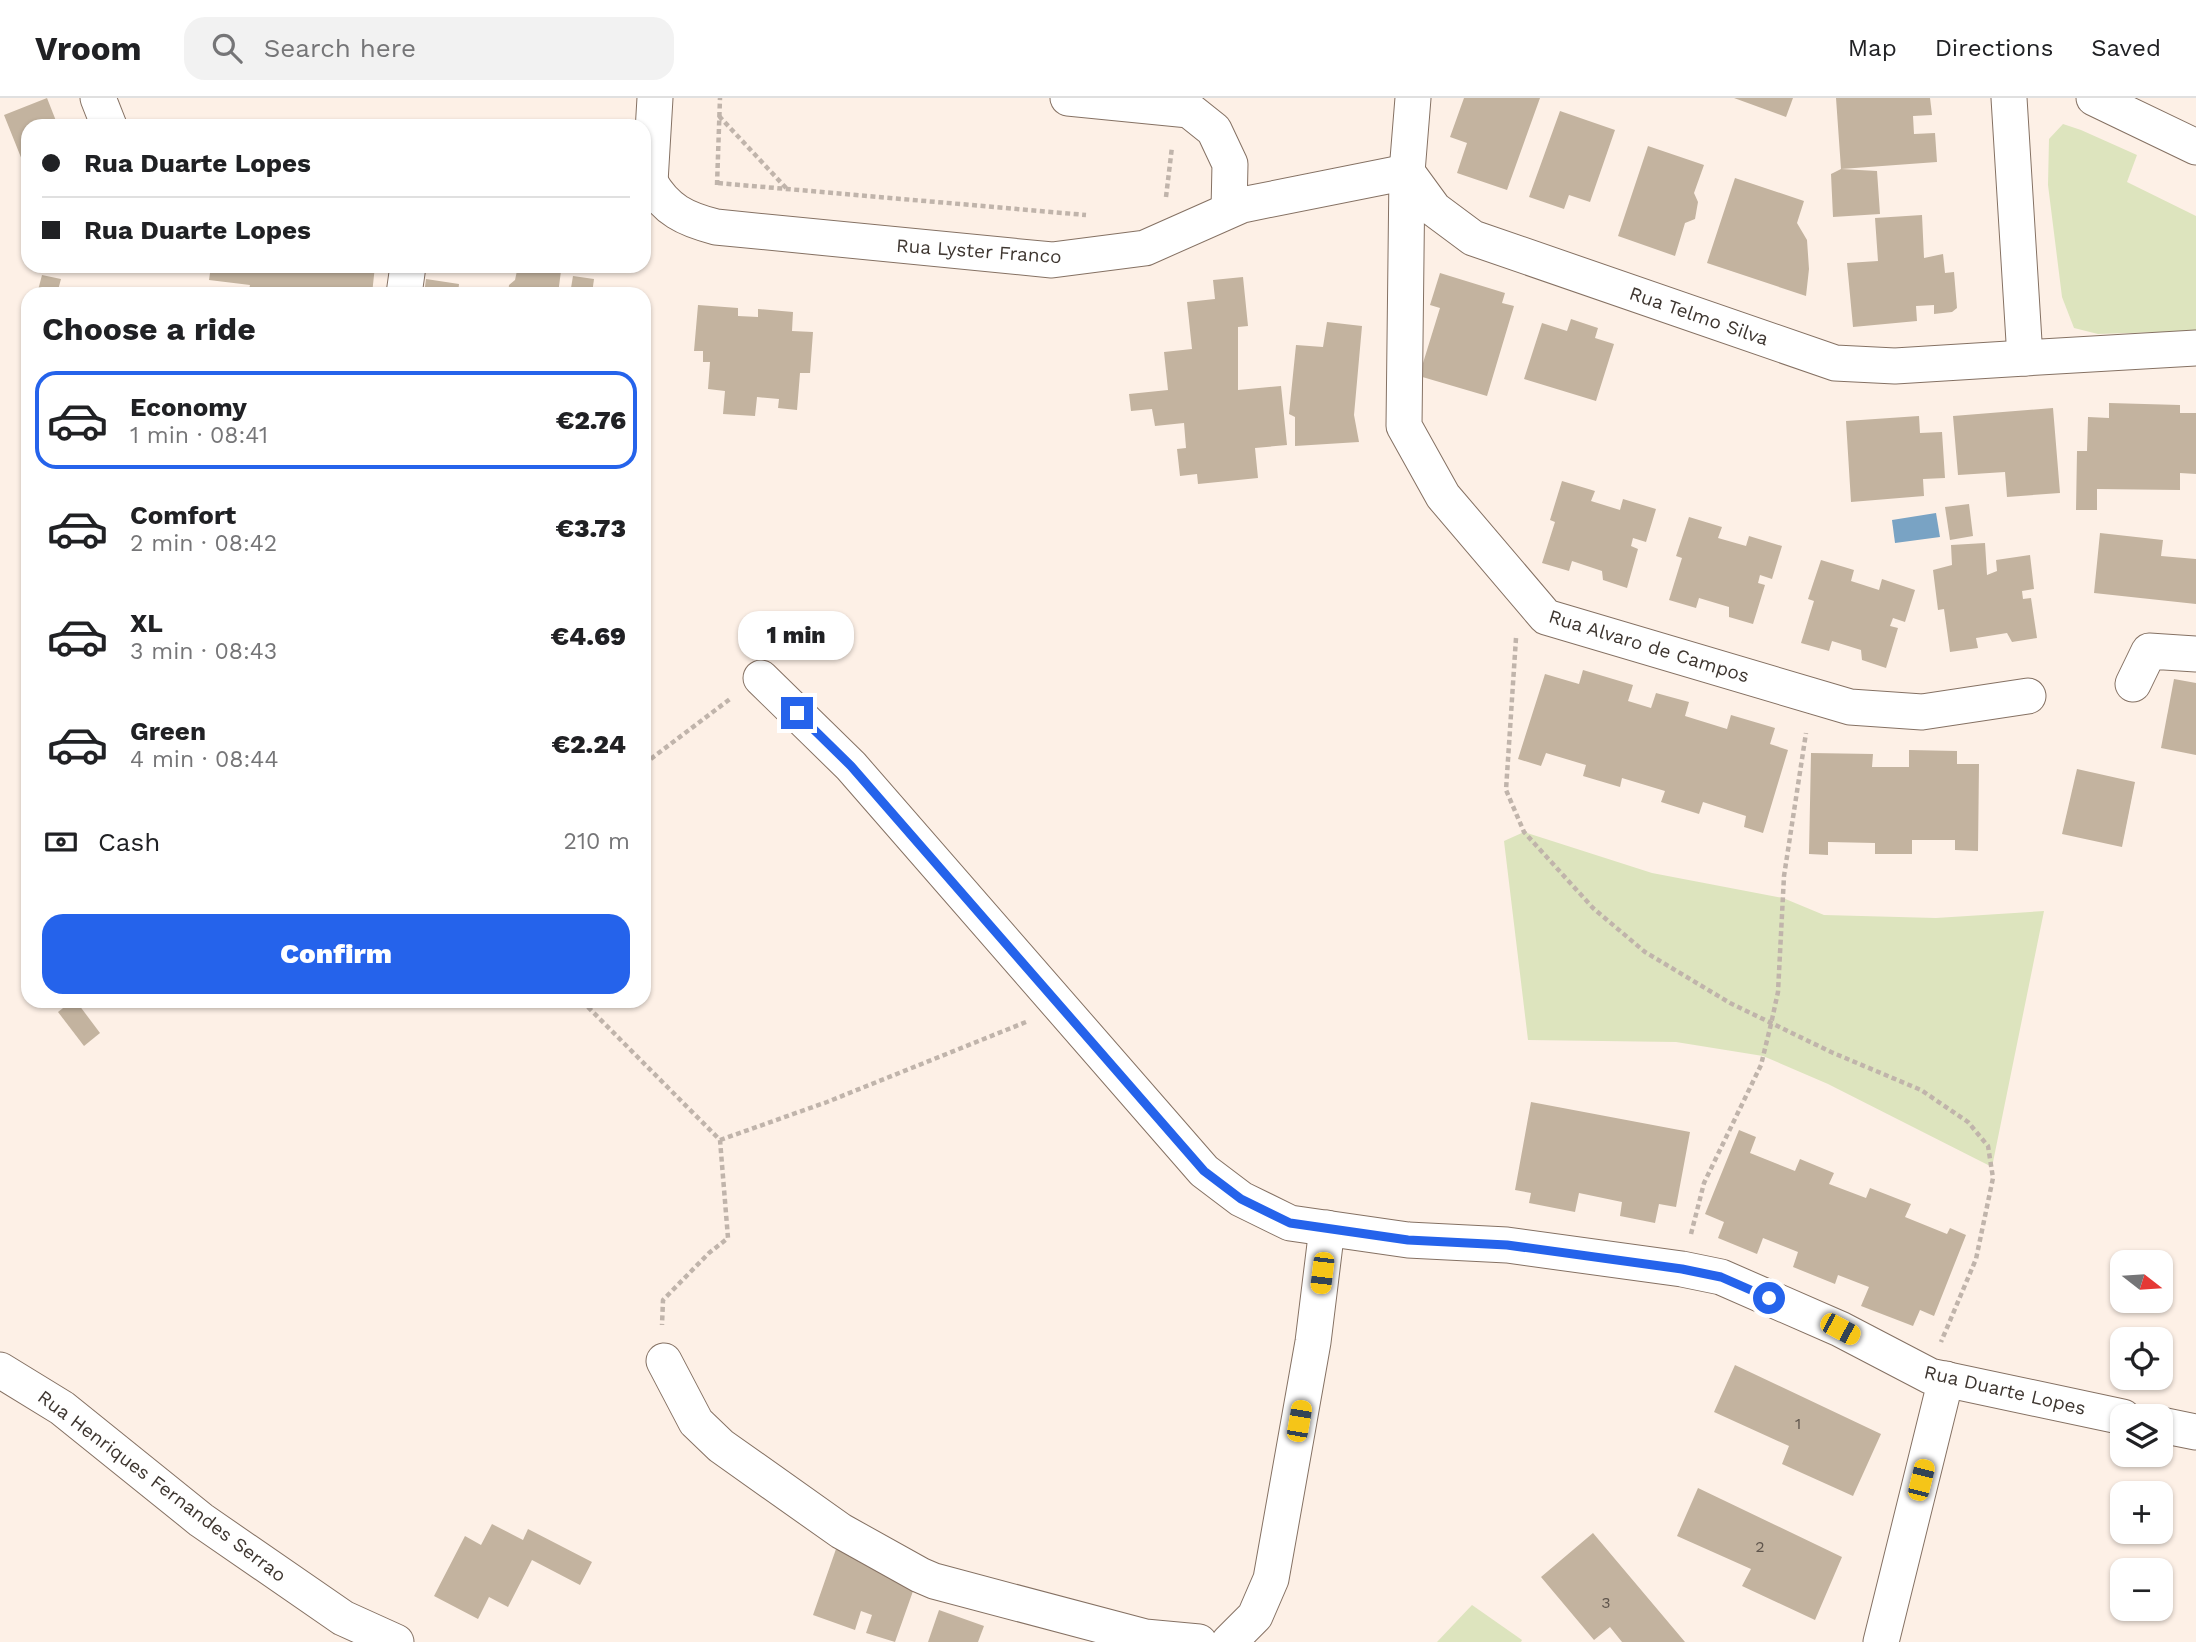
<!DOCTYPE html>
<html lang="en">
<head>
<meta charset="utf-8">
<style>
	:root { --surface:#fff; --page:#f2f2f2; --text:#202124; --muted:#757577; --line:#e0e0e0; --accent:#2563eb }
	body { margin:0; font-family:"Work Sans",sans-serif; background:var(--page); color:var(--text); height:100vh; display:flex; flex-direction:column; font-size:26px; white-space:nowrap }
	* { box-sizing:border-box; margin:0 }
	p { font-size:23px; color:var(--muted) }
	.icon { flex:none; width:38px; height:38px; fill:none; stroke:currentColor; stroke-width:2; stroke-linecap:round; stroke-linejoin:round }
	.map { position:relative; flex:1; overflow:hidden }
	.panel { position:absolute; left:21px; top:189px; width:630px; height:721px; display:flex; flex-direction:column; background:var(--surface); border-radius:21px; box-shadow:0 2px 5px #0004 }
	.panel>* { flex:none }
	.guide { position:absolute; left:21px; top:21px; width:630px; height:154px; border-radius:21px; box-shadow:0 2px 5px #0004; display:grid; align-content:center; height:154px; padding:0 21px; background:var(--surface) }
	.needle { width:46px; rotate:107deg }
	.controls { position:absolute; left:2110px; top:1152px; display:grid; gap:14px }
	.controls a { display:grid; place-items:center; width:63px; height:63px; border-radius:14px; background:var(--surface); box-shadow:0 2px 5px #0004; font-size:35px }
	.end { position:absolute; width:32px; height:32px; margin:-16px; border:9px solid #2563eb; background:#fff; box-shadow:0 0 0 4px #fff }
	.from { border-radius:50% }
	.bubble { position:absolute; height:49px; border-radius:21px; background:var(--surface); box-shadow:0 2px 5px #0004; font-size:23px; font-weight:800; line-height:49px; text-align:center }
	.car { position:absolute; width:21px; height:42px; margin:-21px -10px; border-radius:9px; box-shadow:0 0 5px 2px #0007; background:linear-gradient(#f5c518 24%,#345 0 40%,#f5c518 0 76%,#345 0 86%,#f5c518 0) }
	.guide b { display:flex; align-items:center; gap:24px; height:66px; font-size:26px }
	.guide b+b { border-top:2px solid var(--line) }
	.guide i { width:18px; height:18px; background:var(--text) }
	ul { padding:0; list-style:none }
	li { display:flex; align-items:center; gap:21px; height:98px; margin:0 14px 10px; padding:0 7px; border:4px solid transparent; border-radius:21px }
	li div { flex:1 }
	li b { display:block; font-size:26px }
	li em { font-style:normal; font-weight:800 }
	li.selected { border-color:var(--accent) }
	li>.icon { width:63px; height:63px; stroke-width:1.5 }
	h2 { padding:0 21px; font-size:32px; line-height:84px }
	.pay { display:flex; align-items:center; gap:18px; height:77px; padding:0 21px; font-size:26px }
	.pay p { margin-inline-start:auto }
	.button { display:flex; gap:14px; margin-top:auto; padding:14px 21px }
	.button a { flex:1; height:80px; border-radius:21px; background:var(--accent); color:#fff; font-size:28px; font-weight:800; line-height:80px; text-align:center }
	header { display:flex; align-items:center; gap:42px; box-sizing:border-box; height:98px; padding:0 35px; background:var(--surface); border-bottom:2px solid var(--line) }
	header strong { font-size:33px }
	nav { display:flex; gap:38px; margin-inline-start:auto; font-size:24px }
	.search { width:490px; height:63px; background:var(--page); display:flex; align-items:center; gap:18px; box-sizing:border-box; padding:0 24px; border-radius:21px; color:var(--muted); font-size:26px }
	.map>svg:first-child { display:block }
	.green { fill:#dde4be }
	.water { fill:#79a3c4 }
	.building { fill:#c3b39f }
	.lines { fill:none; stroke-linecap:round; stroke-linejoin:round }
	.street-casing { stroke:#857163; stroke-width:37 }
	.path { stroke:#c0b4ab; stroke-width:4.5; stroke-dasharray:5 3.5; stroke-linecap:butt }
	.street { stroke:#fff; stroke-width:35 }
	.route { stroke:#2563eb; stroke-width:9 }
	.labels { text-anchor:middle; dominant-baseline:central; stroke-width:6; stroke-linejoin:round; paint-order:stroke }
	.number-label { font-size:16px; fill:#5f554c }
	.street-label { font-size:19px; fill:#3e3630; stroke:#fff }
</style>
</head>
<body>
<header>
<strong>Vroom</strong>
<div class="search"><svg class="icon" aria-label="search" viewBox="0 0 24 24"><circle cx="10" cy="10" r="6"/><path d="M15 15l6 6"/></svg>Search here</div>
<nav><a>Map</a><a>Directions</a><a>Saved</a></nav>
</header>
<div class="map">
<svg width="2196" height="1544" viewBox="0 0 2196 1544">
	<rect width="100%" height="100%" fill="#fdf0e6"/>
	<g class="green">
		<polygon points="2063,26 2081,32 2137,57 2127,84 2196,118 2196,233 2098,236 2074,230 2062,199 2048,87 2049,41"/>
		<polygon points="1524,734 1652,775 1783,800 1824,817 1936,820 2044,813 1992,1069 1828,986 1763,958 1676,944 1528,942 1504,743"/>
		<polygon points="1472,1507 1522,1542 1521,1544 1437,1544"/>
	</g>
	<polygon class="water" points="1936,415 1940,439 1895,445 1892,422"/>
	<g class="building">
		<polygon points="47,0 58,28 28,28 28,65 24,67 4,17"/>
		<polygon points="1464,0 1540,0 1507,92 1457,75 1467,45 1450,39"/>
		<polygon points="1734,0 1793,0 1786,19"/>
		<polygon points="1836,0 1930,0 1932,17 1913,18 1914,36 1935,35 1937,64 1841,71 1877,73 1880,116 1833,119 1831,76 1841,71"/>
		<polygon points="1560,13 1615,32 1590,104 1569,97 1564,111 1529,99"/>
		<polygon points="1648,48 1704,67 1694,95 1698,104 1695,121 1685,125 1675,158 1618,138"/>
		<polygon points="1735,80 1804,103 1797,125 1807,142 1809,171 1806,198 1707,165"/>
		<polygon points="1922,117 1924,160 1943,156 1945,175 1954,174 1957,210 1952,214 1934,216 1934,207 1916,208 1917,223 1853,229 1847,165 1878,163 1875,120"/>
		<polygon points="211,168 375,168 372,196 248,196 250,187 209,182"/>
		<polygon points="518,168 561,173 558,196 508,196 509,187 515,182"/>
		<polygon points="1440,175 1505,195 1502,205 1514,208 1487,298 1419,278 1440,210 1430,207"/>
		<polygon points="42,177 61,181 57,196 37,196"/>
		<polygon points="573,178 594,181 592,196 570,196"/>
		<polygon points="1243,179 1248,228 1238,229 1238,292 1281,288 1287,347 1255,350 1258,380 1198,386 1197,376 1180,378 1177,351 1186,350 1184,325 1155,328 1152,311 1131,313 1129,296 1168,292 1164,254 1192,251 1187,204 1215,201 1213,182"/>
		<polygon points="426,181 459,186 458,196 424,196"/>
		<polygon points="698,207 738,210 738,218 758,219 758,211 793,214 792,233 813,234 810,275 800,275 797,312 778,310 779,301 757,299 755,318 723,316 725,293 708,291 710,264 703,264 703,253 694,253"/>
		<polygon points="1571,221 1598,230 1595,240 1614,246 1596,303 1524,281 1542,225 1567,233"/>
		<polygon points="1327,224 1362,228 1354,317 1359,344 1295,348 1295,319 1289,316 1296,247 1323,249"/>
		<polygon points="2109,305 2180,307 2180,315 2196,315 2196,376 2180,375 2180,392 2097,391 2097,412 2076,412 2077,353 2087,353 2088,319 2109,320"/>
		<polygon points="2053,310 2060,395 2007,399 2005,374 1958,377 1953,318"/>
		<polygon points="1919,318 1920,335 1942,334 1945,380 1923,381 1924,398 1851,404 1846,323"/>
		<polygon points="1562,383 1595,393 1591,403 1620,412 1623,401 1656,411 1646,444 1633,440 1631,448 1638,451 1627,490 1603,482 1602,473 1572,463 1569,473 1542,465 1555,424 1550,422"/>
		<polygon points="1969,406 1973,438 1950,442 1945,409"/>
		<polygon points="1689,419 1722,429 1718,440 1746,448 1749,438 1782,448 1772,481 1760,477 1758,485 1765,487 1753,526 1729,519 1729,509 1699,500 1696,510 1669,502 1682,460 1676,458"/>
		<polygon points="2100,435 2163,442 2161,458 2196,461 2196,506 2094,495"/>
		<polygon points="1985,445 1987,477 1997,473 1996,462 2030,457 2034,491 2022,493 2023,501 2031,500 2037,540 2012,544 2007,535 1976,540 1978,550 1950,554 1944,511 1938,512 1933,472 1952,467 1951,447"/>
		<polygon points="1821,462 1854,472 1851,483 1879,492 1882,481 1915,492 1905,524 1893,520 1890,528 1898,530 1886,570 1862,562 1861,552 1832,543 1829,553 1801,545 1814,503 1808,501"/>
		<polygon points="1583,572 1633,587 1628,603 1651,610 1656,595 1689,604 1685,618 1727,631 1731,617 1775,630 1770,646 1788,652 1763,735 1744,729 1746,718 1703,704 1699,716 1661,704 1665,693 1622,680 1620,689 1583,678 1586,667 1546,655 1541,668 1518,661 1545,576 1579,586"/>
		<polygon points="2174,581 2196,585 2196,657 2161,650"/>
		<polygon points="1909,652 1957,653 1957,666 1979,666 1978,753 1955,752 1955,742 1912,742 1912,756 1875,756 1875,745 1828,744 1828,757 1809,756 1811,655 1873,656 1872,669 1909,669"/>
		<polygon points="2077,671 2135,684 2122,749 2062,736"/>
		<polygon points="72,903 76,903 100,935 84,948 58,914"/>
		<polygon points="1531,1004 1690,1034 1676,1109 1659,1106 1655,1125 1620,1118 1622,1104 1579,1095 1575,1114 1529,1105 1531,1095 1515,1092"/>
		<polygon points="1739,1032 1756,1039 1750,1055 1795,1073 1800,1061 1834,1075 1829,1086 1866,1100 1870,1090 1911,1106 1905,1119 1947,1136 1950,1130 1966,1137 1934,1218 1920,1212 1913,1228 1861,1208 1869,1189 1838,1177 1835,1186 1793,1169 1798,1154 1763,1140 1757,1156 1718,1140 1724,1124 1705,1116"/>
		<polygon points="1735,1267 1881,1336 1853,1398 1782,1366 1789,1348 1714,1314"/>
		<polygon points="1698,1390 1842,1459 1815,1522 1742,1488 1751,1471 1677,1438"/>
		<polygon points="492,1426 523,1442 528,1431 592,1464 580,1487 532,1462 508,1509 489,1499 478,1521 434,1498 465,1438 481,1447"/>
		<polygon points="1593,1435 1685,1544 1622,1544 1610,1529 1594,1542 1541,1479"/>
		<polygon points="836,1451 918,1479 895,1544 866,1535 872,1517 861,1513 855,1532 813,1517"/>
		<polygon points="939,1512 984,1528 978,1544 928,1544"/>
	</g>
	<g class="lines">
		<g class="street-casing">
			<g id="street">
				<polyline points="98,0 109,28"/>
				<polyline points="1068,0 1189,12 1214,32 1230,66 1229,112"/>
				<polyline points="1413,0 1407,74 1404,328 1443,398 1546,519 1850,609 1922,614 2028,598"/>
				<polyline points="2009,0 2025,260 2196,250"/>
				<polyline points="2094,0 2196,49"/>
				<polyline points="1407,74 1434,111 1473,140 1835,265 1895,268 2025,260"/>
				<path d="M650 84C666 112 685 121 716 129L1052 162 1145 150 1242 107 1407 74"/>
				<polyline points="650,84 655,0"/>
				<polyline points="404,196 408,168"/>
				<polyline points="761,580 851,668 1204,1073 1241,1101 1290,1125 1408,1142 1507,1147 1682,1171 1721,1179 1840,1231 1930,1278 2123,1319"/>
				<polyline points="2133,586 2149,553 2196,556"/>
				<polyline points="664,1263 696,1324 721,1348 841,1433 920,1477 934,1483 1145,1539 1199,1544"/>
				<polyline points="0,1272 62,1310 201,1422 343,1520 396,1544"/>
				<polyline points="2161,1327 2196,1334"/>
				<polyline points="1229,1544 1255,1518 1271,1481 1313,1244 1327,1130"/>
				<polyline points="1881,1544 1946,1281"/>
			</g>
		</g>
		<g class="path">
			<polyline points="719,18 787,91"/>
			<polyline points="718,85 1086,117"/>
			<polyline points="717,87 720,0"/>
			<polyline points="1166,99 1172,49"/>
			<polyline points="1516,540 1506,692 1524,734 1593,810 1645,854 1730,905 1831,954 1921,992 1968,1024 1988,1048 1993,1080 1976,1161 1941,1244"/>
			<polyline points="644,666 730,601"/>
			<polyline points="582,903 720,1042 728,1140 709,1155 663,1202 662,1227"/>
			<polyline points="720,1042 827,1004 1026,924"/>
			<polyline points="1691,1136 1704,1085 1761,967 1771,926 1778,894 1784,778 1806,635"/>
		</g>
		<use href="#street" class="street"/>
	</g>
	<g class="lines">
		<polyline class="route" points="797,615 851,668 1204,1073 1241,1101 1290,1125 1408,1142 1507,1147 1682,1171 1721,1179 1769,1200"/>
	</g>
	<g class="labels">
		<g class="number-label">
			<text x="1798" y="1325">1</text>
			<text x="1760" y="1448">2</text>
			<text x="1606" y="1504">3</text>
		</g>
		<g class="street-label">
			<text transform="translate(979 153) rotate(4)">Rua Lyster Franco</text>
			<text transform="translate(1699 218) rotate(19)">Rua Telmo Silva</text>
			<text transform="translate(1649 548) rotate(17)">Rua Alvaro de Campos</text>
			<text transform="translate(2005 1292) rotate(13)">Rua Duarte Lopes</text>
			<text transform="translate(162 1388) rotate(37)">Rua Henriques Fernandes Serrao</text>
		</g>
	</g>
</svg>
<div class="controls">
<a><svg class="needle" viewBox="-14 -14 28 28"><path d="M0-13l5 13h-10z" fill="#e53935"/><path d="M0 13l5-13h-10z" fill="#757577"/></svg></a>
<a><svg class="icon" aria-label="locate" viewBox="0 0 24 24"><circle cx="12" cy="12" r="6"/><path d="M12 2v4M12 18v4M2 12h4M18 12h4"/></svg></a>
<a><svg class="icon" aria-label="layers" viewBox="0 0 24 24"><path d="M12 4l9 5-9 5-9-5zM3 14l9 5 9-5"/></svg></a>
<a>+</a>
<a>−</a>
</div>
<i class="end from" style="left:1769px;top:1200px"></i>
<i class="end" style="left:797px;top:615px"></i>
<div class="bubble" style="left:738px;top:513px;width:116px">1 min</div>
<i class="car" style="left:1322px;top:1175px;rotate:187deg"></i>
<i class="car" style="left:1840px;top:1231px;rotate:118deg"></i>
<i class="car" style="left:1299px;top:1323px;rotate:10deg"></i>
<i class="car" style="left:1921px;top:1382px;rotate:14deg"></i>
<div class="guide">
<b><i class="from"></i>Rua Duarte Lopes</b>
<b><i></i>Rua Duarte Lopes</b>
</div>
<section class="panel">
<h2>Choose a ride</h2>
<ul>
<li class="selected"><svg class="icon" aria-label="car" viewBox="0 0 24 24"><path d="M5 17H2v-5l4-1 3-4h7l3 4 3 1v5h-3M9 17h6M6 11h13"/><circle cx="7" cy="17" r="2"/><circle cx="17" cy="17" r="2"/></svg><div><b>Economy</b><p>1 min · 08:41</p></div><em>€2.76</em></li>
<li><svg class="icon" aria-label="car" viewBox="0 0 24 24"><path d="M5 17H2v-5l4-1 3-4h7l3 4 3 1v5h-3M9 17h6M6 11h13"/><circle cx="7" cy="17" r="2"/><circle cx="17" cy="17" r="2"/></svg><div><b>Comfort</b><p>2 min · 08:42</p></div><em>€3.73</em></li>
<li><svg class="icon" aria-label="car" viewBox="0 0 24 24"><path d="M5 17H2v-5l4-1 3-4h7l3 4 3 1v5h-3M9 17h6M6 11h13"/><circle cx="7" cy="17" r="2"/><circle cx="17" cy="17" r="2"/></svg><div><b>XL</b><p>3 min · 08:43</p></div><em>€4.69</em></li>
<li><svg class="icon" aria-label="car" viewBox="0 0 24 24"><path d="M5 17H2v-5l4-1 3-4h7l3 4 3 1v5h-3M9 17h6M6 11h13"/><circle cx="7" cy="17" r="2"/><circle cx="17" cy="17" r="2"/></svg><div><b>Green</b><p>4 min · 08:44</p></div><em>€2.24</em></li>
</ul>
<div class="pay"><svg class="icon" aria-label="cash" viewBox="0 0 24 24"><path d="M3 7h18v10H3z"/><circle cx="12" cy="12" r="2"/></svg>Cash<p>210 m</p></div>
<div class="button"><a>Confirm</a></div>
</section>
</div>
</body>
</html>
